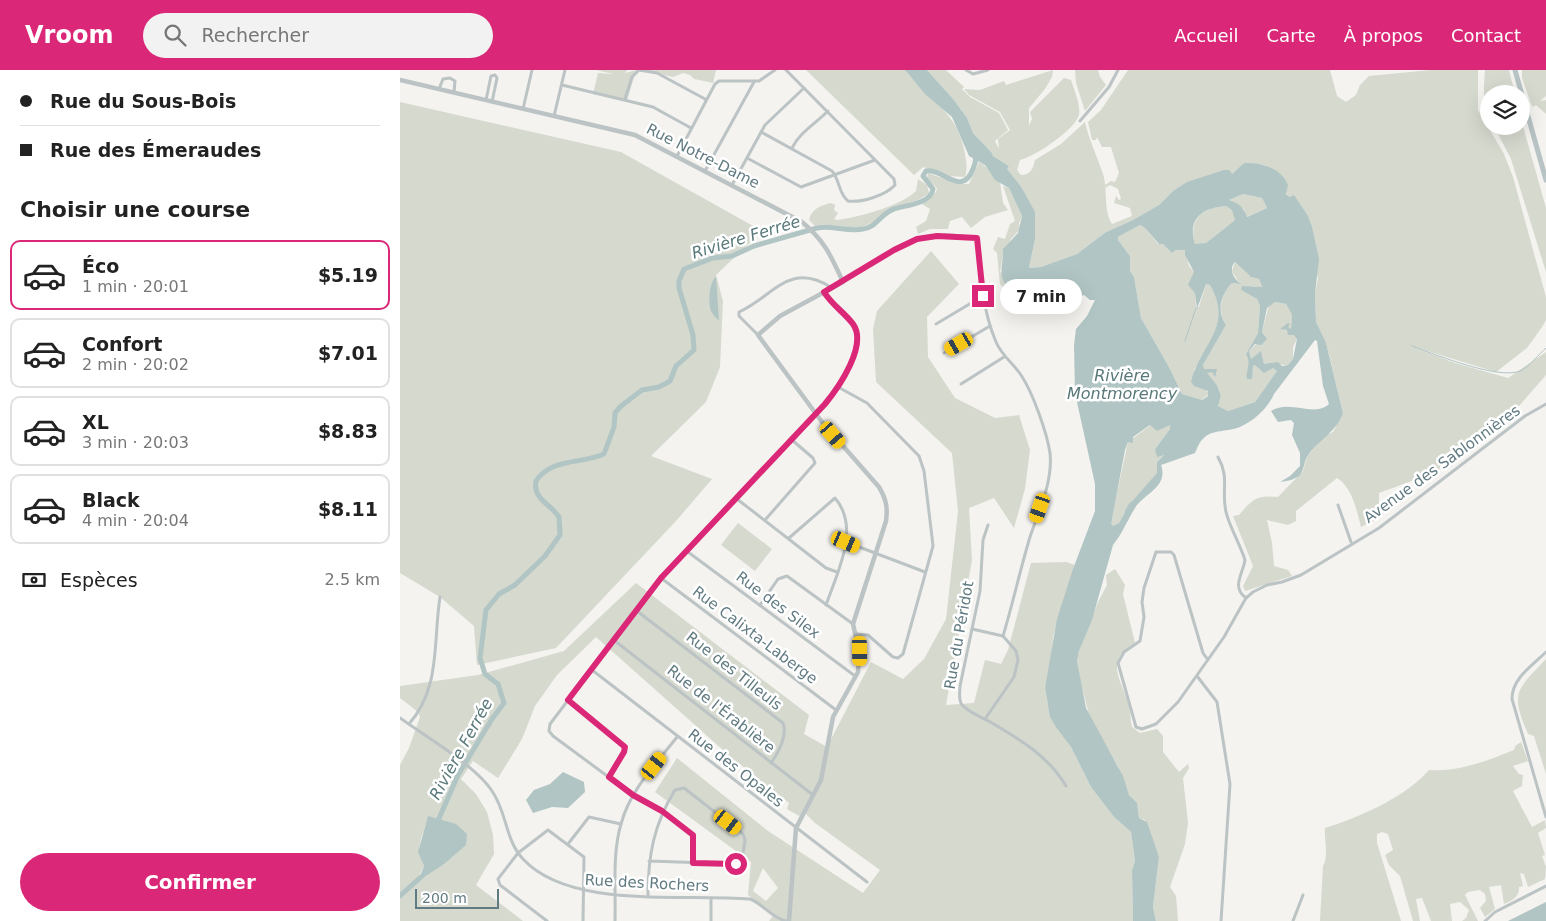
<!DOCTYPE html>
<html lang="fr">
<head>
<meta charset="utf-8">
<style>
	:root { --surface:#fff; --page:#f2f2f2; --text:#222; --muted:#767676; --line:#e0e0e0; --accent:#db2777 }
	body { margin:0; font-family:"DejaVu Sans",sans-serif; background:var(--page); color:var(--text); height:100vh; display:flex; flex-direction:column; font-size:19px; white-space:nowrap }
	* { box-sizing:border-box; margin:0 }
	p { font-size:16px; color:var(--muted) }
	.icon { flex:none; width:28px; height:28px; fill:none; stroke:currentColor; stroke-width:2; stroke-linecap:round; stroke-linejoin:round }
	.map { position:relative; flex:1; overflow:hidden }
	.drawer { display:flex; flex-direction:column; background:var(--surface); width:400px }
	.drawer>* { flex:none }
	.hud { display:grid; align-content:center; height:110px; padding:0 20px; background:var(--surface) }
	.fabs { position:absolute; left:1080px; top:15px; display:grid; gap:10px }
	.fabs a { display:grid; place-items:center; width:50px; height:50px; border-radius:50%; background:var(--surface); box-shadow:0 5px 20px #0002; font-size:25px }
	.scale { position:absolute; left:15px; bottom:12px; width:84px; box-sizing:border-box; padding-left:5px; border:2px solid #617b82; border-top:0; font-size:14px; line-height:18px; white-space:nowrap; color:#617b82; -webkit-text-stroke:4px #fff; paint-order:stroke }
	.end { position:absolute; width:22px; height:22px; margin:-11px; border:6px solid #db2777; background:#fff; box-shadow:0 0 0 2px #fff }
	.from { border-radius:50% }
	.bubble { position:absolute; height:35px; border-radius:18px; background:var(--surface); box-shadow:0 5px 20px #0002; font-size:16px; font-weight:600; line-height:35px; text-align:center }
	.car { position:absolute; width:15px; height:30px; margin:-15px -8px; border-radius:6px; box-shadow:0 0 4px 1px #0007; background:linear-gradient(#f5c518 24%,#345 0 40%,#f5c518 0 76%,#345 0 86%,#f5c518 0) }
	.hud b { display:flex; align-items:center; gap:18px; height:48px; font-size:19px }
	.hud b+b { border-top:1px solid var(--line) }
	.hud i { width:12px; height:12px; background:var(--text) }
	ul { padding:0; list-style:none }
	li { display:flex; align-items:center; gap:15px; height:70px; margin:0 10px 8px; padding:0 10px; border:2px solid var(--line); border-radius:10px }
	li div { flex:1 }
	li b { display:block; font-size:19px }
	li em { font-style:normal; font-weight:600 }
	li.current { border-color:var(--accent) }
	li>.icon { width:45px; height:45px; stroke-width:1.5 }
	h2 { padding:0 20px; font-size:22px; line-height:60px }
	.pay { display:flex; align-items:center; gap:12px; height:55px; padding:0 20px; font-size:19px }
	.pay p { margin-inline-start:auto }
	.button { display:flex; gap:10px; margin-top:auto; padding:10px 20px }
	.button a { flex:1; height:58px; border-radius:30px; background:var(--accent); color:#fff; font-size:20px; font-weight:600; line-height:58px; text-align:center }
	header { display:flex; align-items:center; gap:30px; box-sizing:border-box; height:70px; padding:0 25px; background:var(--accent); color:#fff }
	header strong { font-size:24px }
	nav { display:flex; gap:28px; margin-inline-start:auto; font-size:18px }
	.search { width:350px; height:45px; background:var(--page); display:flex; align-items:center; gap:12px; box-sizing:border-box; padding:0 18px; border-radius:28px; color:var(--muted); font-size:19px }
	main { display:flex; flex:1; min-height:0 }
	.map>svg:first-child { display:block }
	.green { fill:#d5d9ce; fill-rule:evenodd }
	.water { fill:#b1c5c5; fill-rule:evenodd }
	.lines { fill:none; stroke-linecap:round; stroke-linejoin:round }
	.stream { stroke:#b1c5c5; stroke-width:1 }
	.river { stroke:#b1c5c5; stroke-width:5 }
	.minor { stroke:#bcc3c5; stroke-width:3 }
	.tertiary { stroke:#bcc3c5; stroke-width:4.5 }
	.secondary { stroke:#b8c3c6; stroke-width:5 }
	.route { stroke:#db2777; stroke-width:6 }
	.labels { text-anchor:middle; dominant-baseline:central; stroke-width:5; stroke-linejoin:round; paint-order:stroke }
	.street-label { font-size:15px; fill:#617b82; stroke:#fff }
	.water-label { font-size:16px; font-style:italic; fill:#587879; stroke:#fff }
</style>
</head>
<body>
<header>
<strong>Vroom</strong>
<div class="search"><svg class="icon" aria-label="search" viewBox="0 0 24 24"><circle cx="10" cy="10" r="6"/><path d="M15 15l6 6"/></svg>Rechercher</div>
<nav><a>Accueil</a><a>Carte</a><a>À propos</a><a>Contact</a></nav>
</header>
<main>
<section class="drawer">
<div class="hud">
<b><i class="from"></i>Rue du Sous-Bois</b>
<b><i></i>Rue des Émeraudes</b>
</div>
<h2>Choisir une course</h2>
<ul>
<li class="current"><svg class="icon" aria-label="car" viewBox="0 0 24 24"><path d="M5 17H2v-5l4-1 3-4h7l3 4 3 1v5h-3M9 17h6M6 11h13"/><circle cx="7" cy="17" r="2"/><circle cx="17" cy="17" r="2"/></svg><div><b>Éco</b><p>1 min · 20:01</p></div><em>$5.19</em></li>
<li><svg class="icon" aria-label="car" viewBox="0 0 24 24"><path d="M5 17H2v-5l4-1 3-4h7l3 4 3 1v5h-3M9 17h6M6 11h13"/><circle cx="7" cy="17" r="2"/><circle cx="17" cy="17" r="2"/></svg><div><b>Confort</b><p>2 min · 20:02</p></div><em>$7.01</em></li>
<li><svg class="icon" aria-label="car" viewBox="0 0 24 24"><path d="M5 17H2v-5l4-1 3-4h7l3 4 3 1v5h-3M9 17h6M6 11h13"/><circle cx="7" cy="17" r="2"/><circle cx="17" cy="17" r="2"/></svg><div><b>XL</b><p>3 min · 20:03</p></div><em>$8.83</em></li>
<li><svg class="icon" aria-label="car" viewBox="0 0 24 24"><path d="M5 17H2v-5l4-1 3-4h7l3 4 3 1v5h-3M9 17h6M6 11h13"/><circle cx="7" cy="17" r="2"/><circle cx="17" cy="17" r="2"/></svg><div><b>Black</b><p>4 min · 20:04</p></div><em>$8.11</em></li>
</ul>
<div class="pay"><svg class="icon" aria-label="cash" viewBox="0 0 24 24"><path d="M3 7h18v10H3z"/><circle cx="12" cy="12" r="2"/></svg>Espèces<p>2.5 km</p></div>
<div class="button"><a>Confirmer</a></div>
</section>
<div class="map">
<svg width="1146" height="851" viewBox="0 0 1146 851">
	<rect width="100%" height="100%" fill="#f4f3ef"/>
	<g class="green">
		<polygon points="196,0 227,0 225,3 236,0 227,31 193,24 198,3 214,4"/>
		<polygon points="243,0 316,0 313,13 294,9 290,5 283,3 273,7"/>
		<path d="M406 0H505C529 31 558 41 565 84 566 91 568 99 565 107L549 106 523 97 514 105Z"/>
		<path d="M527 0H546L564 17 562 19 570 27 599 43 608 60 595 71 599 79 598 69 610 60 600 42 569 25 564 19 580 20 604 11 606 15 653 0 652 7 645 19 629 38V56L632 49 630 42 664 8 671 10C674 19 681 36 679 45 675 60 634 87 620 90L617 100 621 105C631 105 633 98 635 90L661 74 685 52C689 70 697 86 703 104 708 120 703 140 712 154L732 146 730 138 714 133 716 126 719 130 721 129 718 119 710 115 705 118V115L711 111 715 112 719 103 711 77H702L697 67 696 70H692L688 52 701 40 728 0H930L937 26 946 32 956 25 960 15 969 6 1031 0H1078V40L1104 84 1113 107 1146 227V250L1142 257 1127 278 1096 302 1014 277 1055 293 1108 308 1146 282V305L1119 336 1085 366 1036 402 979 423V448L961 457C957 441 952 417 937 408L896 441V451L888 455 867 450 872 473 874 496 888 500 892 506 845 521 843 516 853 496 833 446 839 445C853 429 856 425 878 427L903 401 907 387 924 366 933 362 943 343 928 280 916 252 915 223 918 208 890 127 886 123 881 105 864 95 844 93 832 104 773 121 759 135 733 150 706 162 677 184 641 197 629 198 635 169V143L622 118 606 99 609 96 593 86 592 83 573 63 567 48 554 30Z"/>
		<polygon points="675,0 698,0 700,7 706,15 685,41 676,13"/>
		<path d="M1085 0H1109L1115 24H1089V45C1082 30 1084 16 1085 0Z"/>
		<polygon points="1122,0 1146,0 1146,26 1140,31 1146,30 1146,44 1136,35 1133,37 1131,34 1122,8"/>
		<polygon points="0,32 221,82 362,161 316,205 323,231 320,297 306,332 251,386 312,409 276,451 156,578 77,595 74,556 40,527 0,503"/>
		<polygon points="1121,49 1146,138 1146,202 1111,89 1094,56 1121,56"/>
		<path d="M579 92C589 97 591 107 600 112L603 133 608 140 585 147 571 158 562 147 550 151 548 159H530L518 164 516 157 526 151 530 139 522 134 536 122 537 118 527 109 528 103 545 109 560 110 563 114H569Z"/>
		<path d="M518 109 527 115 529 123C517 133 504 133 490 139 479 144 473 155 461 157 446 159 430 152 415 156L409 150C412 138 420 136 431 133L435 135 434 140 438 143 434 149 438 150C459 147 501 136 516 121Z"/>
		<path d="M603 116 609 118 622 146 619 153 620 159 611 169 603 184 600 202 631 223C643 217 659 225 668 218L662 223 643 225 638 238 627 233 634 231 636 226 620 231 609 229 611 226 600 214 597 183 593 179 598 167 605 169 610 154 615 151Z"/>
		<polygon points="843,124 862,128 867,138 846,147 844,139 829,130"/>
		<path d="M826 136 833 140 835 150 806 173 795 175C788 149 802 138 826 136Z"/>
		<path d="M740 155 745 158 758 174H763L772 183 776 180H785L789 196 794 202 796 237H799L806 214 810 215C829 248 812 271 794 300L809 324 801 330 782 324 769 297 741 248 734 207 730 201V186L718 170V167Z"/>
		<path d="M531 181 559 214 527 247 528 287 555 328 595 348 619 345 630 380 625 419 614 458 594 428 569 438 572 490 546 635 574 633 585 590 601 594 608 580 631 493 666 492 675 495 653 567 651 594 645 618 647 631 651 647 671 677 691 717 714 747 731 762 735 791 732 800 733 851H369L373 846 348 825 351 792 255 722 277 688 368 761 463 823 480 800 415 753 404 742 399 746 387 739 389 733 332 688 196 567 157 605 135 636 122 669 98 708 73 691 61 709 76 724 87 742 93 765 94 784 76 815 123 851H0V695L9 678 20 647 18 642 0 628V616L78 605 164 581 236 513 409 645 404 664 427 677 471 592 503 609 524 589 546 549 558 441 552 383 476 312 473 259 477 241ZM28 747 44 794 18 807 24 796C15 774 22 769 28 747ZM363 798 378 818 366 831 353 821Z"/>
		<path d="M835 192 851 207 859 209 862 218 853 216 841 220 857 229 860 236 858 263 846 284 849 291V300L852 303 853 296 856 294 864 300 874 298 877 301 855 332 828 341 818 336 821 326 817 315 806 303 815 299H803V295L826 255C817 240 821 225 832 213L840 214 832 201Z"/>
		<polygon points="875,232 886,234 892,245 891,259 881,259 887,260 897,269 893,277 893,289 888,295 864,294 861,282 851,289 849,281 865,266 862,262 869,235"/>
		<polygon points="751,355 770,355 770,359 755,379 765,384 757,392 757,403 750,413 729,435 719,453 713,456 710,455 728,372"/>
		<polygon points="338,453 372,479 355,501 321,475"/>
		<path d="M715 499 725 515 723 524 735 573C702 592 723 610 729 637 731 644 730 650 732 657L740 663 757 659 763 666V682L779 702 788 694 789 698 783 708 788 753 785 774 770 817 776 826 778 851H756L753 837 759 787 745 750 739 748 737 734 729 725 718 696 690 648 680 610 677 591 679 581 698 532 707 515 706 505Z"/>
		<path d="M1146 589V704L1134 666 1128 664C1110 622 1116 621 1146 589Z"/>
		<path d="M1121 672 1128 691 1113 696 1119 704 1123 705 1122 716 1113 721 1132 757 1145 750 1146 758 1138 763 1145 785 1142 786 1146 797 1145 809 1128 817 1124 804 1120 803 1123 816 1119 817C1120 826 1112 831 1104 834L1101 815 1089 817 1095 839 1085 847 1080 838 1086 831 1085 824 1080 820 1068 822 1065 825 1078 851H1062L1066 848 1069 840 1060 832 1050 834 1052 851H1031L1022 828 1016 829 1020 851H1013L1000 806 989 795 985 785 993 780 988 764 982 762 977 764V773L1001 851H920L923 796C929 786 924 769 925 758 958 748 1006 727 1029 700 1058 702 1087 691 1114 680L1115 676Z"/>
	</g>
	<g class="water">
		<path d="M505 0H527L554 30 567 48 573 63 592 83 593 86 609 96 607 99 622 118 635 142V169L629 198 641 197 677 184 706 162 733 150 759 135 773 121 787 112 824 100H829L832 104 844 93C861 92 881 98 888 115L886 124 890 127 894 125 908 146 912 157 919 189 915 223 916 252 926 273 943 343C937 361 920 369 909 384 903 391 905 400 899 406 893 410 887 411 880 412L890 406 900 396V383L892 365 894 353 891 350 878 352 871 341C890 329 914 348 929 334L923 316 917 271 915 270 874 324C868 338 854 351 840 357 829 362 811 359 803 369 799 372 797 379 795 383L761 395C769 417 743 424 735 438 727 451 722 464 713 475L692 550 679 581 677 591 686 638 723 706 729 725 737 733 739 748 747 752 759 787 753 837 756 851H733L732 800 735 791 731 762 714 747 691 717 671 677 656 657 650 647 645 618 657 549 673 499 695 441V414L675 323 674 275 676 259 687 246 695 230H690L684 225 679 227 670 222 668 218C661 223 649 220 640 220 630 220 623 226 612 225 596 203 603 202 603 179L618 163 622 146 609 118 595 110 585 95 569 86 552 47 525 24ZM843 124 862 128 867 138 847 147C843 136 839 134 829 130ZM826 136 832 140 835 150 806 173 795 174C787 149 802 138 826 136ZM740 155 745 158 759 174H763L772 183 776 180H785V185L794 202 788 215 795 223 797 239 806 214 810 215C834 258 800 274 791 312L794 316 808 321V326L802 330 782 324 769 297 741 248 734 207 730 201V186L718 170V167ZM835 192 851 207 859 209 862 217 842 216 841 220 857 229 860 236 858 263 846 284C852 296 845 300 847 309H852L853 296 855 295 864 303 873 298 877 301 855 332 828 341 818 336 821 326 817 315 807 303 812 302 815 307 817 299H804L803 295 826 255C816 240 821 225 832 213L841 214C834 209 828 199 835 192ZM875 232 886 234 892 245 891 259 888 257 890 254 888 253 880 259 887 260 888 265H893L897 269 893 289 888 295 882 296 878 292 864 294 861 281 851 289 849 281 855 274 861 275 867 269 862 262 867 238ZM750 355 757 361 770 355V359L755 379 757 387 764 385 757 392V403L729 435 719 453 713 456 711 454 725 380 728 372 733 373V367Z"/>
		<path d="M316 207 319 251C316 248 313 245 311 241 308 233 309 212 316 207Z"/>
		<polygon points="163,702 184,712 185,722 168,738 152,737 133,743 126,730 134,720 150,714"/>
		<polygon points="28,746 56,754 67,764 66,775 44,794 18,811 24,796 18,782"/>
		<polygon points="1146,832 1146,851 1108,851"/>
	</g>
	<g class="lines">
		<g class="stream">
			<polyline points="785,271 796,238"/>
			<path d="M1012 276C1034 284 1098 310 1120 301 1129 297 1139 284 1146 278"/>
			<polyline points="725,442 729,434 733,431"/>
		</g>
		<g class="river">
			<path d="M37 753 58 705 92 649 104 633 98 614 85 604 80 588 86 540 99 524 115 515 145 486 160 465 159 447C152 435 132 429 136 411 151 388 182 394 204 384L214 357 215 343 221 336 242 320 259 317 270 311 276 296 294 280 293 265 279 218V211L284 199 313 188 332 186 354 176 417 158C432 155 447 162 463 159 476 158 481 143 494 139 505 135 531 134 533 119L523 106 526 101C543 98 562 128 573 99 575 93 577 90 575 84"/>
			<polyline points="0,826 22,806"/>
		</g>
		<g class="minor">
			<polyline points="566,0 573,4 588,0"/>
			<polyline points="162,15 253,37 291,58"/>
			<polyline points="39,19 43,9 50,8 55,11 54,22"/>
			<polyline points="225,29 232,7 239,0 257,3 305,29"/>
			<polyline points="86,30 91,6 95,5 97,8 92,32"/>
			<polyline points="123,39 132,0"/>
			<polyline points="154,46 165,0"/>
			<polyline points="680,51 709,17 718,0"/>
			<path d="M361 62 432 101C440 110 438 123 448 131 462 133 486 125 495 115L494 109 386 0"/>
			<path d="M392 78C400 62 415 54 428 41"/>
			<polyline points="277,86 315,14 319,11 359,11 375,0"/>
			<polyline points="347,88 401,117 475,90"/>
			<polyline points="305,101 354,12"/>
			<polyline points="332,115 365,55 404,18"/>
			<path d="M443 212C468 196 496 173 526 167 542 163 560 166 577 168 580 203 582 239 596 272 602 286 613 293 621 305 633 323 647 363 650 383 653 412 639 440 630 467 620 500 613 533 603 566"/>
			<polyline points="536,254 583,226"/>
			<path d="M358 265 339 246V242C373 227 389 190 432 218"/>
			<polyline points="544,283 590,256"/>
			<polyline points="561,314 604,287"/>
			<polyline points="438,317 467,333 519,386 524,401 532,467 533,476 503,584 498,588 493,587 468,565 456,564"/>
			<path d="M818 387C830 408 821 420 826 442 830 458 840 474 845 490 843 504 831 517 846 528"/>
			<polyline points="337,429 426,498 437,502"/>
			<polyline points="938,435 951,472"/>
			<polyline points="365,450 415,393 413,388 392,370"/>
			<path d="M588 455 583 470 580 521 560 616C560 622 558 629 562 635 570 643 583 648 592 653 621 670 649 687 666 716"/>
			<path d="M389 468 435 428C461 458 437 503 426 535"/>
			<polyline points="446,472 525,502"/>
			<polyline points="288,482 455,606"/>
			<polyline points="261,508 436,640"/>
			<polyline points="360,535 378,509 387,506 453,554"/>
			<path d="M237 541 383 653C388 665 378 683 371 693"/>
			<polyline points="572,559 603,566 616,581 618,590 614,607 585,649"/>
			<polyline points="215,571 413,725"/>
			<path d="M1146 582C1132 596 1112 608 1112 629L1146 747"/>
			<polyline points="808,590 803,583 774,485 771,482 756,482 744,518 742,532 744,547 740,571 724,582 718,593 736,657 742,659 756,654 778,632 824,567 846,528 853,522 867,515 882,512 901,505 979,458 1125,346 1146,334"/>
			<polyline points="192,600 467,812"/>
			<polyline points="797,606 817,632 830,714 821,851"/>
			<polyline points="168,630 225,677 224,682 209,707"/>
			<path d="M0 648C25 666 76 696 92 721 107 742 105 770 123 789 170 840 284 823 350 829 363 834 372 848 386 851"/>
			<path d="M9 654C41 618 33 571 40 527"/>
			<polyline points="168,774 189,747 221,754"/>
			<path d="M293 793V765L262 741 233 725 153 666 149 661 150 654 261 508 416 344C432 327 468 280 455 256 447 243 432 236 424 223"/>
			<path d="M248 825C248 785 254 754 275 720L284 718 343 764 345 770 342 790 336 794 249 791"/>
			<polyline points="147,851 100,815 98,809 118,783 148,760 184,787 183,851"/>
			<path d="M215 851C216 820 212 784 221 754 230 720 256 694 277 667"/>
			<polyline points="311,851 311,828"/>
			<polyline points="893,851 903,825"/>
			<polyline points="1085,851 1095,842 1146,816"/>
		</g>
		<path class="tertiary" d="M0 10 235 65 402 152C425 171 431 186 443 212L380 246 358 265 422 352 479 417C486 429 488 437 486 451L453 554 459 581 458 602 433 647 421 710 396 758 389 851"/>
		<polyline class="secondary" points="1115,0 1146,110"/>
	</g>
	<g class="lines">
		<path class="route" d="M336 794 293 793V765L262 741 233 725 209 707 224 682 225 677 168 630 261 508 425 334C439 317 468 275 453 254 444 242 432 235 424 222L494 180 517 169 537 166 577 168 583 226"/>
	</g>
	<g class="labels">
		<g class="street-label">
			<text transform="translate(303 86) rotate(27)">Rue Notre-Dame</text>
			<text transform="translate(1042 394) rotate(-36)">Avenue des Sablonnières</text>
			<text transform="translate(378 535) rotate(37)">Rue des Silex</text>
			<text transform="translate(355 565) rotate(37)">Rue Calixta-Laberge</text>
			<text transform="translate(559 565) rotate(-80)">Rue du Péridot</text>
			<text transform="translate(334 601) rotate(38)">Rue des Tilleuls</text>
			<text transform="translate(321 639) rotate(38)">Rue de l'Érablière</text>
			<text transform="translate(336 698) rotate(38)">Rue des Opales</text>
			<text transform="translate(247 813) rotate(3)">Rue des Rochers</text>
		</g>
		<g class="water-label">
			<text transform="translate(346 167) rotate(-17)">Rivière Ferrée</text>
			<text x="722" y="305">Rivière<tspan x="722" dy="18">Montmorency</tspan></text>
			<text transform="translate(61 679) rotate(-61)">Rivière Ferrée</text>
		</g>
	</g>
</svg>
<div class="fabs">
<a><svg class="icon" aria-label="layers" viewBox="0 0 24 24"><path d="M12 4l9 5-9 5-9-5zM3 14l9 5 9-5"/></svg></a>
</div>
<div class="scale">200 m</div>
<i class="end from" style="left:336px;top:794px"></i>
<i class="end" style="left:583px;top:226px"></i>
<div class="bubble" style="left:600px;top:209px;width:82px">7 min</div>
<i class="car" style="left:559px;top:274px;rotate:240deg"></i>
<i class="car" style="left:433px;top:365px;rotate:139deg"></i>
<i class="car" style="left:640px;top:438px;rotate:199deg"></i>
<i class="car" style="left:446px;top:472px;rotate:113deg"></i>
<i class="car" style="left:460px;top:581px;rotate:179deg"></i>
<i class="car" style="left:254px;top:696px;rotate:38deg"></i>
<i class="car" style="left:328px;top:752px;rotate:127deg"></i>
</div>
</main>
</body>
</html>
